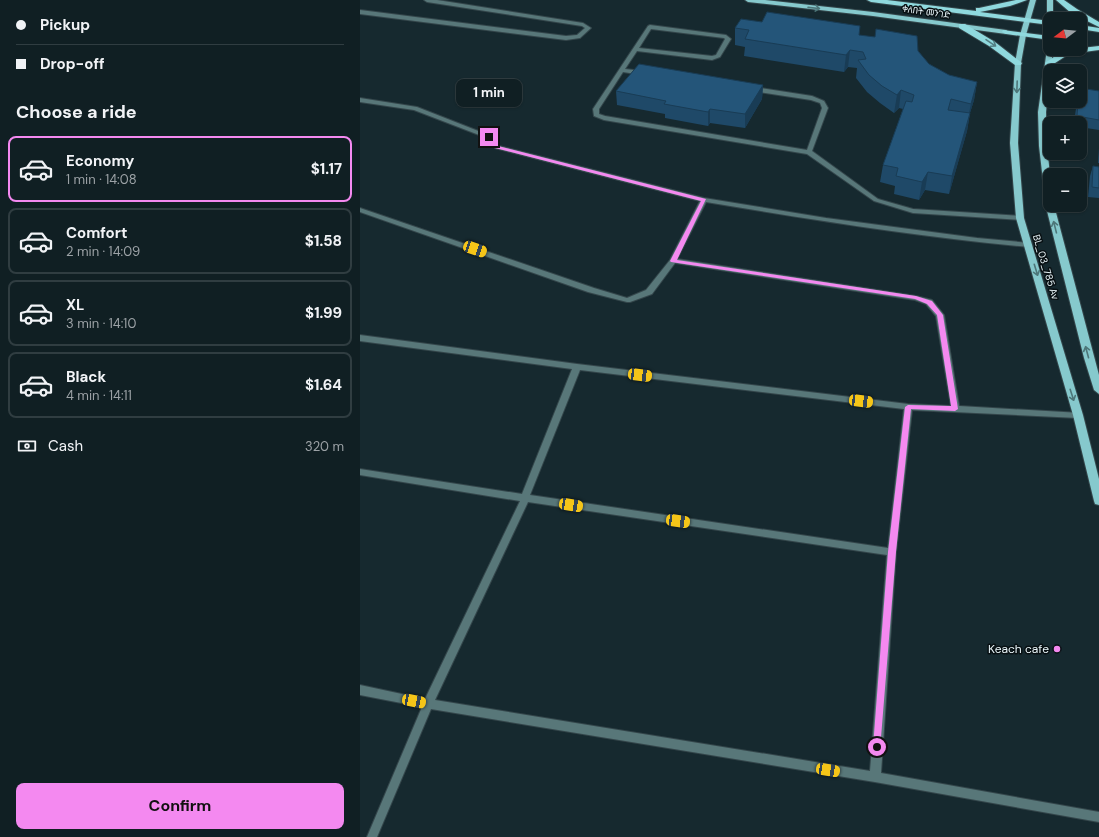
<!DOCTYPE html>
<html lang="en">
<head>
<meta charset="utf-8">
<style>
	:root { --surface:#101f23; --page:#1e2c30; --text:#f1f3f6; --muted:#9ca2a6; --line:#303d41; --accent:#f489f0 }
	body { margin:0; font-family:"DM Sans","Noto Sans Ethiopic",sans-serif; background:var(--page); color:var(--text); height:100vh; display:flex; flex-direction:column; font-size:15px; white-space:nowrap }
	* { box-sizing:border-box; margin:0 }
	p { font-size:13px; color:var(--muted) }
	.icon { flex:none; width:22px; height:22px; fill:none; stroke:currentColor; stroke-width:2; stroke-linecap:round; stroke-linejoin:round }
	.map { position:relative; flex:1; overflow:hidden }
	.side { display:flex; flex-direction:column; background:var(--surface); width:360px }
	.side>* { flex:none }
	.guide { display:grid; align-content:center; height:88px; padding:0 16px; background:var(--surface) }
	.needle { width:26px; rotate:254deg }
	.controls { position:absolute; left:683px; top:12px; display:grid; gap:8px }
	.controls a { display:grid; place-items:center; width:44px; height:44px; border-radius:8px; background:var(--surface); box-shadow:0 1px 3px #0004,0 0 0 1px var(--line); font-size:20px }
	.end { position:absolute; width:18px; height:18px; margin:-9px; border:5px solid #f489f0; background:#111; box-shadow:0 0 0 2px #111 }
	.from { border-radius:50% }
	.bubble { position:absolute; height:28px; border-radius:8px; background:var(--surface); box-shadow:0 1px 3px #0004,0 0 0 1px var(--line); font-size:13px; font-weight:700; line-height:28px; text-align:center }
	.car { position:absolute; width:12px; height:24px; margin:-12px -6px; border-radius:5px; box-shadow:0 0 3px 1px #0007; background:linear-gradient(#f5c518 24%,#345 0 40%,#f5c518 0 76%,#345 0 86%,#f5c518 0) }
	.guide b { display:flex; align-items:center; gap:14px; height:38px; font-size:15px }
	.guide b+b { border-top:1px solid var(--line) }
	.guide i { width:10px; height:10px; background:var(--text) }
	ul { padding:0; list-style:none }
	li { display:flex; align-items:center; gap:12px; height:66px; margin:0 8px 6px; padding:0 8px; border:2px solid var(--line); border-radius:8px }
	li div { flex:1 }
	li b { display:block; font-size:15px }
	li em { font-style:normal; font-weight:700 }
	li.selected { border-color:var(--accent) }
	li>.icon { width:36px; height:36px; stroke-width:1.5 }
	h2 { padding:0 16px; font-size:18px; line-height:48px }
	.pay { display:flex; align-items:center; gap:10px; height:44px; padding:0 16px; font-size:15px }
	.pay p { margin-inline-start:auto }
	.button { display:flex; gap:8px; margin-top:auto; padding:8px 16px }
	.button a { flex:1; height:46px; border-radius:8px; background:var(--accent); color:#111; font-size:16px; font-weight:700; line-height:46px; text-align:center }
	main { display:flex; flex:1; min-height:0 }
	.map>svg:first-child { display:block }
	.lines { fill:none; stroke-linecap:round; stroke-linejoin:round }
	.service-casing { stroke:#34464b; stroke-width:2 }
	.minor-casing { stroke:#34464b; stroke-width:2 }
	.primary-casing { stroke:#34464b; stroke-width:2 }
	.trunk-casing { stroke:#34464b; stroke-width:2 }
	.service { fill:#587779; fill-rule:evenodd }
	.minor { fill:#587779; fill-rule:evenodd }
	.primary { fill:#86c9cd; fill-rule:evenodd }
	.trunk { fill:#8fd9de; fill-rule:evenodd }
	.wall { fill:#1f4968 }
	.shaded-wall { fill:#193c55 }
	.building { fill:#245579; stroke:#193c55 }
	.oneway { stroke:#4d7679 }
	.oneway2 { stroke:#527f83 }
	.route { fill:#f489f0 }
	.poi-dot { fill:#f489f0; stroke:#081013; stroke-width:1.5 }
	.labels { text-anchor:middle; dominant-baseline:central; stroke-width:3; stroke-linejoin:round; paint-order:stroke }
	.far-street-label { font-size:9px; fill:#e9f5f9; stroke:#081013 }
	.street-label { font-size:10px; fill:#e9f5f9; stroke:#081013 }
	.near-poi-label { font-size:12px; fill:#e9f5f9; stroke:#081013; text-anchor:end }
</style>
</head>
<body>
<main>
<section class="side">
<div class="guide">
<b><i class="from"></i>Pickup</b>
<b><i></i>Drop-off</b>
</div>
<h2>Choose a ride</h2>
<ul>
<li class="selected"><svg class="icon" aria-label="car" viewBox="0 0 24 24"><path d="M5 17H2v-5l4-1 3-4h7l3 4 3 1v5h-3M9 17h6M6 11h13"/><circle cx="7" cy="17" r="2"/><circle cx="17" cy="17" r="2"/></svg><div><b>Economy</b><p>1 min · 14:08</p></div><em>$1.17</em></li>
<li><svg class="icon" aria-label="car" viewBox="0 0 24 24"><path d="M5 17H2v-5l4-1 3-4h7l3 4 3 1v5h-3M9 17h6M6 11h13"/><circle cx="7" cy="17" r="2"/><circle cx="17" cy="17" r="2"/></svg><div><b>Comfort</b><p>2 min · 14:09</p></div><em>$1.58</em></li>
<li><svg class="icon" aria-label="car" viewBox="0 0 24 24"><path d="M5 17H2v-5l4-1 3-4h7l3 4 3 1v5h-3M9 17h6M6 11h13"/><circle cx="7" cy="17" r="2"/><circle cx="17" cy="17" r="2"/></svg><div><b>XL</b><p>3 min · 14:10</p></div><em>$1.99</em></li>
<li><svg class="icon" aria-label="car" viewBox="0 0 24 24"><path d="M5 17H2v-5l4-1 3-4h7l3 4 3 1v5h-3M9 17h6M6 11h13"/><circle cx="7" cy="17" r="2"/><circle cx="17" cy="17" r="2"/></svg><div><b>Black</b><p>4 min · 14:11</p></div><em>$1.64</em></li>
</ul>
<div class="pay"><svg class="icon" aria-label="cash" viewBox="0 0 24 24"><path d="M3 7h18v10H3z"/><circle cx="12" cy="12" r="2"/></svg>Cash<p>320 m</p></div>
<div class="button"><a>Confirm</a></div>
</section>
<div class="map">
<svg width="739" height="837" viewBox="0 0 739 837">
	<rect width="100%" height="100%" fill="#16292f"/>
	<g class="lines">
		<g class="service-casing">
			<g id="service">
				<polygon points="64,0 77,0 223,23 231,28 220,38 206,40 0,14 0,10 206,36 217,35 225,28 222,26 67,2"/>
				<path d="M290 25 366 35 371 39 360 57 352 60 277 51 265 69 283 71 286 73 283 75 263 72 239 109V114L245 116 447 150 462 108 460 103 451 100 393 91 390 89 393 87 452 96 464 101 468 108 452 151 518 199 553 209 660 216 663 218 660 220 553 213 514 201 447 154 244 120 234 116 233 109 288 26ZM291 29 364 38 365 39 356 55 352 56 279 48Z"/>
			</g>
		</g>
		<g class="minor-casing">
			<path id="minor" d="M0 98 57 107 131 136 139 146 344 198 466 218 617 238 670 243 671 245 668 247C560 237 453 220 346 202L317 259 556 296 572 300 584 315 599 406 721 413 722 415 718 418 552 410 536 552 521 773 739 812V822L515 782 71 709 17 837H7L62 707 0 695V685L65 699 160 501 0 475V469L162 494 212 369 0 341V335L217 364 548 404 591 406 576 316 566 304 555 300 315 263 292 294 270 302H267L228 292 0 212V208L234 288 267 298 286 290 310 260 340 201 135 148 127 138 54 110 0 102ZM220 370 544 409 528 548 170 495ZM168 502 527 555 510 771 75 700Z"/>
		</g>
		<g class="primary-casing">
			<g id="primary">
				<polygon points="385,0 405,0 513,12 646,30 649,32 646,34 513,16 388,2"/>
				<polygon points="670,0 676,0 666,35 661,63 658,143 664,218 723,415 739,479 739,505 735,504 734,501 713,415 656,218 650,143 655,63 660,35"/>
				<polygon points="687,0 693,0 693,19 690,19 690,28 687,26"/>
				<polygon points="690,47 690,49 693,49 686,112 687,146 690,175 690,205 694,205 739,375 739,394 734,390 724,358 686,207 679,146 678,112 687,49"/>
			</g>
		</g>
		<g class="trunk-casing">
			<g id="trunk">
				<polygon points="507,0 527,0 616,11 616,8 619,8 656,0 667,0 650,6 620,12 690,21 690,25 511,2"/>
				<polygon points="696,0 704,0 717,9 739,22 739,27 711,13"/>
				<polygon points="599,24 605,24 635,42 662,63 661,65 655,65 629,46 599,28"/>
				<polygon points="720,25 739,28 739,32 720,29"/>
				<polygon points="643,30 690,36 690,40 646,34 642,32"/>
				<polygon points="739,46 739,50 709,54 692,65 686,65 685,63 704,50"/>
			</g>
		</g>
		<use href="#service" class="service"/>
		<use href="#minor" class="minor"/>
		<use href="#primary" class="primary"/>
		<use href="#trunk" class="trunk"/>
	</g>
	<g class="wall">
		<polygon points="402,22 499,35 558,51 569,64 589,75 617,82 614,100 610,113 607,131 589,194 565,190 559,200 534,194 535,186 520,182 523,165 543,109 539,108 534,113 520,103 507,92 496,78 497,68 488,67 484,72 384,56 385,47 375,45 375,28"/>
		<polygon points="403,85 402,99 385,128 350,123 348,126 305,118 305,114 257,105 256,91"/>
		<polygon points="739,91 739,130 720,127 720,123 714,123 717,101 720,101"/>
		<polygon points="739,148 739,163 738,163"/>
		<polygon points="733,166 739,167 739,198 728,197 730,176"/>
	</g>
	<g class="shaded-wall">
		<polygon points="490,50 488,67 484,72 486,55"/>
		<polygon points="617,82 614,100 607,122 611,104"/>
		<polygon points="403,85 402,99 385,128 385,114"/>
		<polygon points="541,90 539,108 534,113 537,95"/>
		<polygon points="350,109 350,123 348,126 348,112"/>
		<polygon points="610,113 607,131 589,194 592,176"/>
		<polygon points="568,172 565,190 559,200 562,182"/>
	</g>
	<g class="building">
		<polygon points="407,12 500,26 499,35 515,37 516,29 557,36 558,51 569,64 589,75 617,82 611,104 591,99 588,110 610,113 592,176 568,172 562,182 536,176 538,168 523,165 546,101 552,102 554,95 541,90 537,95 522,86 509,75 498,60 506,59 503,52 490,50 486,55 385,39 389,30 375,28 381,19 402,22"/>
		<polygon points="279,64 403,85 385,114 350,109 348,112 304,104 306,101 256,91"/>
		<polygon points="720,88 739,91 739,120 717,116 718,101 720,101"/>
		<polygon points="733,166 739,167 739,188 732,187"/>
	</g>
	<defs><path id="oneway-shaft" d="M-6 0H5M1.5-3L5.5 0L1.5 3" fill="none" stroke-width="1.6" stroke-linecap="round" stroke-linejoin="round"/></defs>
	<g class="oneway">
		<use href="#oneway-shaft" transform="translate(454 8) rotate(6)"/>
		<use href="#oneway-shaft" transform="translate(657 87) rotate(92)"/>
		<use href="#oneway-shaft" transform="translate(695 227) rotate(-104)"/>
		<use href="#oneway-shaft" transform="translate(676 270) rotate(73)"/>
		<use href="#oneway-shaft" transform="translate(727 352) rotate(-105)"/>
		<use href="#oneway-shaft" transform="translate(712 395) rotate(72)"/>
	</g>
	<use class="oneway2" href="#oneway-shaft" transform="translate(631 43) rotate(34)"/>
	<polygon class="route" points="127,136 130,136 138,146 346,199 317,260 556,296 572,301 583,315 598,409 595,411 551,409 536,552 520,750 517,751 513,747 528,552 545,407 548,405 591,406 577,315 567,304 555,299 311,262 310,261 341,201 135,148"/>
	<circle class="poi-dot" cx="697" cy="649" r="4"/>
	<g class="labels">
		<g class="far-street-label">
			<text transform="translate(566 12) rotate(8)">ቀለበት መንገድ</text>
		</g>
		<g class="street-label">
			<text transform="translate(686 267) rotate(73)">BL_03_785 Av</text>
		</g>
		<g class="near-poi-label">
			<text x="689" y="649">Keach cafe</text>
		</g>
	</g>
</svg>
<div class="controls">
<a><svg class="needle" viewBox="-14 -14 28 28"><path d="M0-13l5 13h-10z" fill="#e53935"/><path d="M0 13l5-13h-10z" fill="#9ca2a6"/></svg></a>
<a><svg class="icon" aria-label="layers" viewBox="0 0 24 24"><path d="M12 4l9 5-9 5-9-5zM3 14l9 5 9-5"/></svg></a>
<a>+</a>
<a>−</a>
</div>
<i class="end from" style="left:517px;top:747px"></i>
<i class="end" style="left:129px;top:137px"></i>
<div class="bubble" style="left:96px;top:79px;width:66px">1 min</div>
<i class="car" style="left:115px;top:249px;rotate:109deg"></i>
<i class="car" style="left:280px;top:375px;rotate:97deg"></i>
<i class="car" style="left:501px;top:401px;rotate:97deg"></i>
<i class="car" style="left:211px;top:505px;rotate:99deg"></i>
<i class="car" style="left:318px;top:521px;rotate:98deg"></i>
<i class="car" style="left:54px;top:701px;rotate:101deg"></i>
<i class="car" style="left:468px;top:770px;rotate:99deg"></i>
</div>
</main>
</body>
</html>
